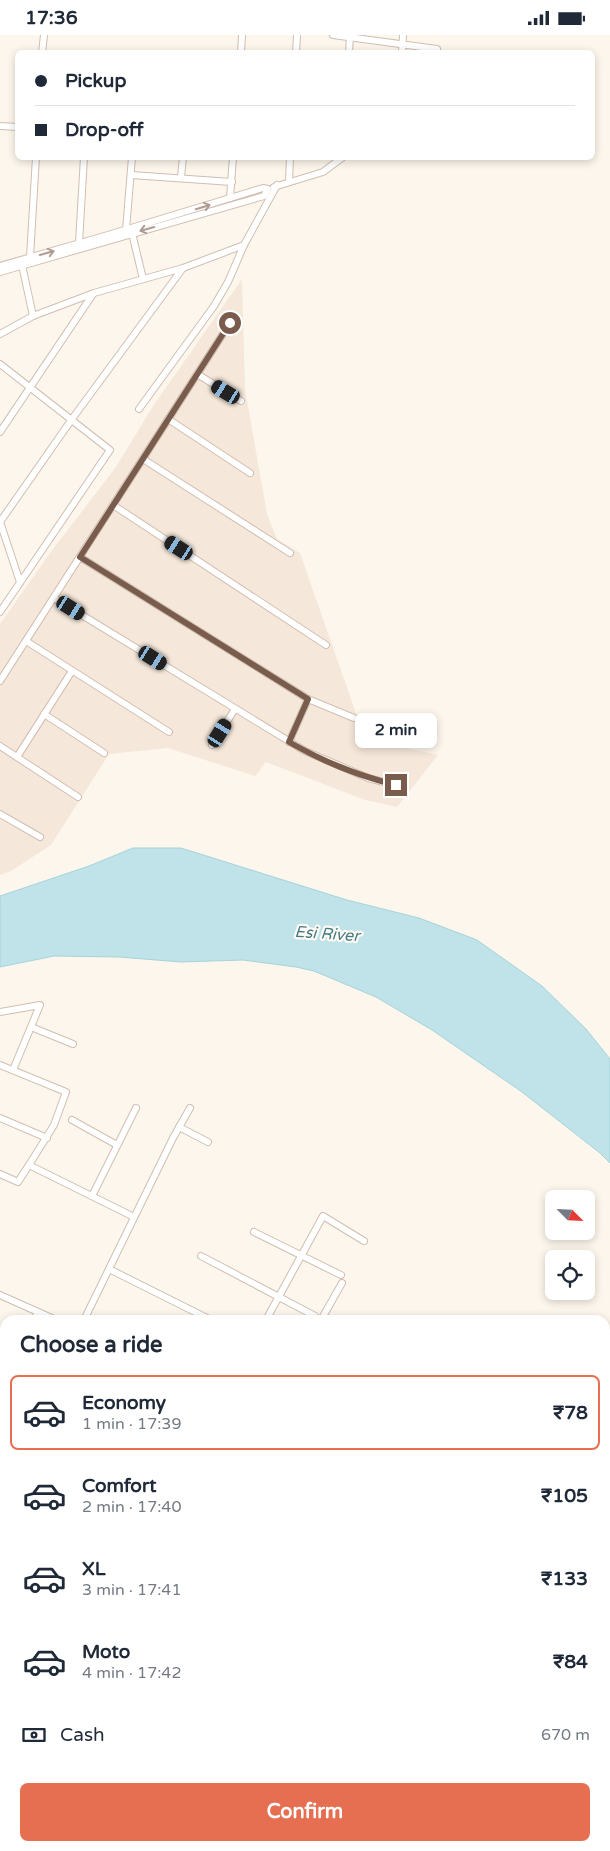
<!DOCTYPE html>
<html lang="en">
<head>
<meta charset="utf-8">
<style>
	:root { --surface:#fff; --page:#f6f6f7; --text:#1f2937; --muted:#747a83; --line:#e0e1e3; --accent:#e76f51 }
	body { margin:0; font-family:"Varela Round",sans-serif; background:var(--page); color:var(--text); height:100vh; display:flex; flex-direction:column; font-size:19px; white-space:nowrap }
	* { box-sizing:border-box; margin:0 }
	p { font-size:16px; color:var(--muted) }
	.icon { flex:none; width:28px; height:28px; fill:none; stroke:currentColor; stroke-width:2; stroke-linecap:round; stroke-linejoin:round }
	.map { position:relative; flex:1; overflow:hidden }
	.sheet { position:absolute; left:0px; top:1280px; width:610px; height:536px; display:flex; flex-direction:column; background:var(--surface); border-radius:15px 15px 0 0; box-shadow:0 2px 8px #0003 }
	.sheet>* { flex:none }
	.guide { position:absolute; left:15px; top:15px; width:580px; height:110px; border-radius:8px; box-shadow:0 2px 8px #0003; display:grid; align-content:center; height:110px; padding:0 20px; background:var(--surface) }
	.needle { width:32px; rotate:114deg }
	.fabs { position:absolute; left:545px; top:1155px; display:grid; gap:10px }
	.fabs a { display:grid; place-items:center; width:50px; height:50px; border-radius:8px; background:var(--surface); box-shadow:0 2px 8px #0003; font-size:25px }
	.end { position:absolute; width:22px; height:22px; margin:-11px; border:6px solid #7a5c4d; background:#fff; box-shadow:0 0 0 2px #fff }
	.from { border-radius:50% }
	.bubble { position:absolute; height:35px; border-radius:8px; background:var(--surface); box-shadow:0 2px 8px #0003; font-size:16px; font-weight:800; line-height:35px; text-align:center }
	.car { position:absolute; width:15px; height:30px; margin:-15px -8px; border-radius:6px; box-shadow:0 0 4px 1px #0007; background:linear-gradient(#222 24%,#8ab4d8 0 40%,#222 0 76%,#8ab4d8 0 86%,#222 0) }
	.guide b { display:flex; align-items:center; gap:18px; height:48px; font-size:19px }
	.guide b+b { border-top:1px solid var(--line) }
	.guide i { width:12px; height:12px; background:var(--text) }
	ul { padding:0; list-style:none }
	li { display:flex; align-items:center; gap:15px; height:75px; margin:0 10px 8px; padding:0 10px; border:2px solid transparent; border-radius:8px }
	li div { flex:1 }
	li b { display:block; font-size:19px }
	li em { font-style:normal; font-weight:800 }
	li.on { border-color:var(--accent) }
	li>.icon { width:45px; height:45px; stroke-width:1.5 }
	h2 { padding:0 20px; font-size:22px; line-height:60px }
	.pay { display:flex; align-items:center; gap:12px; height:55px; padding:0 20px; font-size:19px }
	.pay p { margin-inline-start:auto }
	.cta { display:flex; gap:10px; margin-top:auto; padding:10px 20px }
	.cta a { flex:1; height:58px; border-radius:8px; background:var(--accent); color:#fff; font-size:20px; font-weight:800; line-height:58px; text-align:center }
	.status { display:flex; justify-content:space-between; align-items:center; height:35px; padding:0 25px; background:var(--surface); direction:ltr }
	.status svg { height:14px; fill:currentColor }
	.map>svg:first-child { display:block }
	.residential { fill:#f5e8da }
	.water { fill:#bfe3e8; stroke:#a5d3da }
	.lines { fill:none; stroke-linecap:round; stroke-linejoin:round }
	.minor-casing { stroke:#d1beb0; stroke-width:8 }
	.tertiary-casing { stroke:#d1beb0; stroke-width:9 }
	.minor { stroke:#fff; stroke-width:6 }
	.tertiary { stroke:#fff; stroke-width:8 }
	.oneway { stroke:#af9d94 }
	.route { stroke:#7a5c4d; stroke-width:6 }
	.labels { text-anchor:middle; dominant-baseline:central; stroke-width:4.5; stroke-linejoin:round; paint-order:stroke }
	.water-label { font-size:16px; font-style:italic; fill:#437c86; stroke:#fffaf3 }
</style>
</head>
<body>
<div class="status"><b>17:36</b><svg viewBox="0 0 49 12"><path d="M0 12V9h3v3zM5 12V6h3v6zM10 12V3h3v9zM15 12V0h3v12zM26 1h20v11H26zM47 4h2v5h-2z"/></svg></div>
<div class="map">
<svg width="610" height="1816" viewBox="0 0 610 1816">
	<rect width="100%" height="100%" fill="#fdf6ec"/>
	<polygon class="residential" points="242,244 245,354 267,479 277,504 300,518 365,704 438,720 397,772 365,765 266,727 255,741 168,713 109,719 51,810 11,836 0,840 0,589 50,518 116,432 153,371"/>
	<polygon class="water" points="133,813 181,813 347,865 419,883 477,905 542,951 586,994 610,1024 610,1128 600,1118 522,1057 432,995 376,962 314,936 296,932 243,925 181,927 119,922 54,921 0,932 0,861 89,831"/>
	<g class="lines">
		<g class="minor-casing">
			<g id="minor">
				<polyline points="333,0 437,14"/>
				<polyline points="42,18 44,0"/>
				<polyline points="241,18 242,0"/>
				<polyline points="296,18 297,0"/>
				<polyline points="349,18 350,0"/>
				<polyline points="402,18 403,0"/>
				<polyline points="0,91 18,92"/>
				<polyline points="131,140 232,147"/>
				<polyline points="181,142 183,122"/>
				<polyline points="289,147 290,122"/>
				<polyline points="274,152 323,137 343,122"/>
				<polyline points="230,163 233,122"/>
				<polyline points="126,195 132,122"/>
				<polyline points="132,198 143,244"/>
				<polyline points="79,208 84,122"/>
				<polyline points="30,222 36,122"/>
				<polyline points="22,230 33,281"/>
				<polyline points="0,231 108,200 263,153 268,154 264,161 0,237"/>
				<polyline points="0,299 33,281 94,258 183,233 244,210"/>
				<polyline points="0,329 110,415 0,577"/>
				<polyline points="197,339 241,366"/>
				<polyline points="139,374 214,271 228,247 244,210 277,150"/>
				<polyline points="168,384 250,438"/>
				<polyline points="0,397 93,259"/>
				<polyline points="143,424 290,518"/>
				<polyline points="113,470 326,610"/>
				<polyline points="0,487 72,384 183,233"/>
				<polyline points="0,487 20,547"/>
				<polyline points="80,522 308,664 354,683"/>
				<polyline points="54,563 305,716 368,743 396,750"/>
				<polyline points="26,606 169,697"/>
				<polyline points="0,646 230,288"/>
				<polyline points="44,679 104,718"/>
				<polyline points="289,707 308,664"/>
				<polyline points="212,710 235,674"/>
				<polyline points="0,711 78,762"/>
				<polyline points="17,722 72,636"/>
				<polyline points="0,779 40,802"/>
				<polyline points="0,977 40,970 13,1035"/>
				<polyline points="31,992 73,1009"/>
				<polyline points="0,1030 66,1057 54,1090 29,1130 134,1182"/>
				<polyline points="0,1083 47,1103"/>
				<polyline points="72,1085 117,1110"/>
				<polyline points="179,1092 208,1107"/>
				<polyline points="0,1139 18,1147 29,1130"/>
				<polyline points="92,1161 136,1073"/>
				<polyline points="254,1197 341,1240"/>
				<polyline points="201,1221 315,1281"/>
				<polyline points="109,1234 211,1285"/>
				<polyline points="0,1260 56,1285"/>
				<polyline points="34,1285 38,1277"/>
				<polyline points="84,1285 173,1103 190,1073"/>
				<polyline points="266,1285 323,1181 364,1206"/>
				<polyline points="321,1285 342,1248"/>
				<polyline points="0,1354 5,1344"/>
				<polyline points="0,1405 5,1407"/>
				<polyline points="605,1447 610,1451"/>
				<polyline points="0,1460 5,1449"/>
				<polyline points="605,1481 610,1473"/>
				<polyline points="0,1515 5,1518"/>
				<polyline points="605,1555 610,1556"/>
				<polyline points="605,1690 610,1656"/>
				<polyline points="0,1698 2,1699"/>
				<polyline points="69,1811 78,1816"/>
				<polyline points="164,1811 166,1816"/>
				<polyline points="369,1811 379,1816"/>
			</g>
		</g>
		<g class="tertiary-casing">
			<g id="tertiary">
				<polyline points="605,1602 610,1602"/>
				<polyline points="43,1816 47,1811"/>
			</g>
		</g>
		<use href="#minor" class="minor"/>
		<use href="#tertiary" class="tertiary"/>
	</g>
	<defs><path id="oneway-shaft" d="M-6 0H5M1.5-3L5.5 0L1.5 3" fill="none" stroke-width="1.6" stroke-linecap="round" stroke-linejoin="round" transform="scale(1.25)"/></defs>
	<g class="oneway">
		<use href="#oneway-shaft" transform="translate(203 172) rotate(-17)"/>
		<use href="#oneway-shaft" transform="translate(147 194) rotate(164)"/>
		<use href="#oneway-shaft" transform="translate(47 218) rotate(-16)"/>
	</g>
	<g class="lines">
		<path class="route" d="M230 288 80 522 308 664 289 707C322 726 359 741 396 750"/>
	</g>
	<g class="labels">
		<g class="water-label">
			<text transform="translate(327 899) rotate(4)">Esi River</text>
		</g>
	</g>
</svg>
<div class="fabs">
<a><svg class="needle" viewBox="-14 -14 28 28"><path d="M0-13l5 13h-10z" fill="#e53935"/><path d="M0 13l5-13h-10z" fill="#747a83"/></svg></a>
<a><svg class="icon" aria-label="locate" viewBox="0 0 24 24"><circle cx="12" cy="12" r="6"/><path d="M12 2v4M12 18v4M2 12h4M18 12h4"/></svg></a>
</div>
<i class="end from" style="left:230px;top:288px"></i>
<i class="end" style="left:396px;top:750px"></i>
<div class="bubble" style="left:355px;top:678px;width:82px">2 min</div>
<i class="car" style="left:226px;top:357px;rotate:301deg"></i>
<i class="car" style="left:179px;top:513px;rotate:303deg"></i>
<i class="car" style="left:71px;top:573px;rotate:122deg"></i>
<i class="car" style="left:153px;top:623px;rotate:122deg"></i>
<i class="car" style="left:220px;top:698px;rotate:32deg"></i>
<div class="guide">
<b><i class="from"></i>Pickup</b>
<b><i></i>Drop-off</b>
</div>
<section class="sheet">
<h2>Choose a ride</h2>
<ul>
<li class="on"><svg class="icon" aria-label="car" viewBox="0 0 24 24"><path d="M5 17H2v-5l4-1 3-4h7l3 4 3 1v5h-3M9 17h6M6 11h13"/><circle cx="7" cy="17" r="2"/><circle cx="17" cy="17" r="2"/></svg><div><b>Economy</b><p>1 min · 17:39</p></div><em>₹78</em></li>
<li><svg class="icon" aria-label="car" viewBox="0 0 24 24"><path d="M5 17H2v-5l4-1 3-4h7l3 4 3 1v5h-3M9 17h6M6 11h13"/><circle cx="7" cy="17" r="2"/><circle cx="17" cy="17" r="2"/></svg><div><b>Comfort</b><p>2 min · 17:40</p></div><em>₹105</em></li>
<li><svg class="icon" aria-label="car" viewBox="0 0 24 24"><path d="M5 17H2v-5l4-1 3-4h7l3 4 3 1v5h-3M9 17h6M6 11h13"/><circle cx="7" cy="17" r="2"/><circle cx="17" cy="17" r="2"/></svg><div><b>XL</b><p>3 min · 17:41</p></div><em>₹133</em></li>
<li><svg class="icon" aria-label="car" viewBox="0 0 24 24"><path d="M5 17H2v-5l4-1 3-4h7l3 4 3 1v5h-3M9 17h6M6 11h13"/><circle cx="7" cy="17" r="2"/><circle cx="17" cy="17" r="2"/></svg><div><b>Moto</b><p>4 min · 17:42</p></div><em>₹84</em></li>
</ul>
<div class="pay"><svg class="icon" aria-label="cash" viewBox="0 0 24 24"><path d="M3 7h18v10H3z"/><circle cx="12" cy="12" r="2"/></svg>Cash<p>670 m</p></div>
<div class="cta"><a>Confirm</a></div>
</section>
</div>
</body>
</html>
